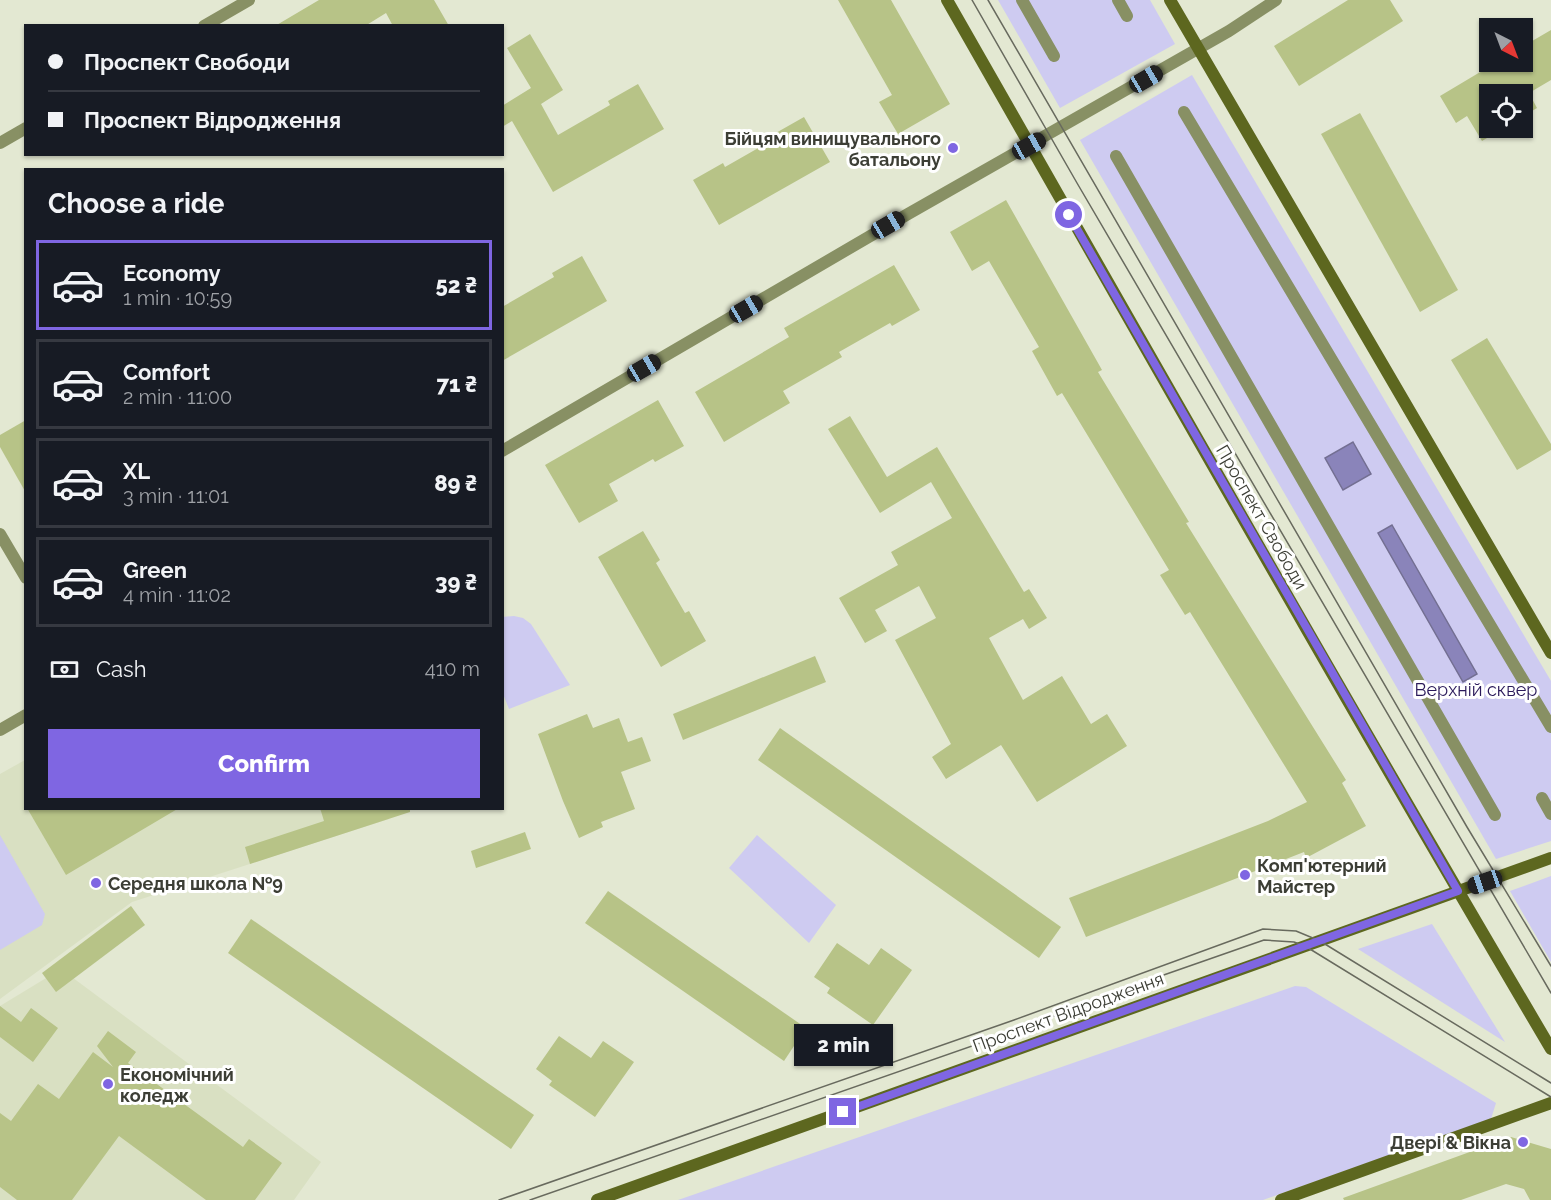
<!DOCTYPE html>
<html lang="en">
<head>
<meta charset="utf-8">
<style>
	:root { --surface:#171b24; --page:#20242c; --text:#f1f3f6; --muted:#9ea1a6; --line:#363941; --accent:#7f66e2 }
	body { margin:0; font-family:Raleway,sans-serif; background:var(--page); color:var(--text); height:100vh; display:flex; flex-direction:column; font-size:22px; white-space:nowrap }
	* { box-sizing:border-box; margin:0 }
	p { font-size:20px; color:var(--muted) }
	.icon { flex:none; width:33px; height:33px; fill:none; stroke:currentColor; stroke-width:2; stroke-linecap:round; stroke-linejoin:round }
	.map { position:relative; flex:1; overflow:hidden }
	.details { position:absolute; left:24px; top:168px; width:480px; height:642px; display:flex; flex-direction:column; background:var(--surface); border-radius:0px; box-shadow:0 2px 4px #0004 }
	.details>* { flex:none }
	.guide { position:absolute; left:24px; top:24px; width:480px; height:132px; border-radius:0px; box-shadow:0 2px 4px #0004; display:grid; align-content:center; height:132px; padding:0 24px; background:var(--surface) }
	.needle { width:39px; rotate:138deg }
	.tools { position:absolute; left:1479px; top:18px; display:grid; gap:12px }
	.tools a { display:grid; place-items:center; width:54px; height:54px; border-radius:0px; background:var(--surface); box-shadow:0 2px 4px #0004; font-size:30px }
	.end { position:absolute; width:27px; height:27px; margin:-14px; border:8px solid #7f66e2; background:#fff; box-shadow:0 0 0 3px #fff }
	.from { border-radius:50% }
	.bubble { position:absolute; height:42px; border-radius:0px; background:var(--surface); box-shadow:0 2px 4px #0004; font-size:20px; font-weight:800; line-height:42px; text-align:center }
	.car { position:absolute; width:18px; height:36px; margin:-18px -9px; border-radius:8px; box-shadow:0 0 4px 2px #0007; background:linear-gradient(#222 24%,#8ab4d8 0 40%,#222 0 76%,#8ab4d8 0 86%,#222 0) }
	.guide b { display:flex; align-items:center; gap:21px; height:57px; font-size:22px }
	.guide b+b { border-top:2px solid var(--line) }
	.guide i { width:15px; height:15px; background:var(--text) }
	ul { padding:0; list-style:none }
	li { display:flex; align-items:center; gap:18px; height:90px; margin:0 12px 9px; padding:0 12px; border:3px solid var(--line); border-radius:0px }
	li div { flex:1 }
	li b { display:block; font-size:22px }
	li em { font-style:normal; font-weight:800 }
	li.active { border-color:var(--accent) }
	li>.icon { width:54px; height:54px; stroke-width:1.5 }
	h2 { padding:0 24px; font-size:27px; line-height:72px }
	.pay { display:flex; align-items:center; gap:15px; height:66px; padding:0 24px; font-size:22px }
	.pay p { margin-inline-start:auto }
	.primary-button { display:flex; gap:12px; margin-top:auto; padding:12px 24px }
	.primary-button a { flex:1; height:69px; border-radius:0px; background:var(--accent); color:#fff; font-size:24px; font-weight:800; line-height:69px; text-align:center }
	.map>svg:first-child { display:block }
	.built { fill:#d9e0c2 }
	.green { fill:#cecbf1 }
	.water { fill:#8a84ba; stroke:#736f92; stroke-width:1.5 }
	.building { fill:#b7c387 }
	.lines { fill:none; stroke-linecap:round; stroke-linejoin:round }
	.street { stroke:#889064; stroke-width:12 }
	.secondary { stroke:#5d671f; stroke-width:12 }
	.tram { stroke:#686a5e; stroke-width:1.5 }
	.route { stroke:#7f66e2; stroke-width:8 }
	.poi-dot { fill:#7f66e2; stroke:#fff; stroke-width:2 }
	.labels { text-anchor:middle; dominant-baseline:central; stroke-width:6; stroke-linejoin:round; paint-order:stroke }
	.poi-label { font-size:18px; font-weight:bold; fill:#3c3e35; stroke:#fff; text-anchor:start }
	.street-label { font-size:18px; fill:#3c3e35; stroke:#fff }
	.park-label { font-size:18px; fill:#2a195a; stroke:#fff }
</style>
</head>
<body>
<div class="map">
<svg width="1551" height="1200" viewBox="0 0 1551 1200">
	<rect width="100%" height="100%" fill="#e3e8d2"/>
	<g class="built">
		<polygon points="25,760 26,808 386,808 389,819 132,902 0,999 0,774"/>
		<polygon points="61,969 321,1162 294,1200 0,1200 0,1006"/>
	</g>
	<g class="green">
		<polygon points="998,0 1150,0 1175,44 1060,108"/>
		<polygon points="1192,75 1551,681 1551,841 1496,859 1080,140"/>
		<polygon points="514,616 523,618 531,624 570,685 509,709 503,694 502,617"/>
		<polygon points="0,835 45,914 42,925 0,950"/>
		<polygon points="757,835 836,905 809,943 729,868"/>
		<polygon points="1551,876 1551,962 1510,891"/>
		<polygon points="1432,924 1505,1042 1358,949"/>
		<polygon points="1295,986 1306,987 1496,1103 1491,1119 1263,1200 678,1200"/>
	</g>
	<g class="water">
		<polygon points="1353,442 1371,474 1343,490 1325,458"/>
		<polygon points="1392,525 1477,674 1463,682 1378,533"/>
	</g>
	<g class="building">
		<polygon points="319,0 434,0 449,26 393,26 386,13 365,26 275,26"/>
		<polygon points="838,0 891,0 950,104 898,134 879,102 892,95"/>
		<polygon points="1348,0 1390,0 1403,21 1299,86 1274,46"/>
		<polygon points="1551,30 1551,80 1529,93 1537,108 1522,117 1522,94 1490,94 1490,128 1504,128 1482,141 1467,116 1456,123 1440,96 1497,62 1522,62 1522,47"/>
		<polygon points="530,34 563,90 541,104 558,135 610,105 608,101 638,84 664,129 553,192 512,121 502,127 502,106 531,88 507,48"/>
		<polygon points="1360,113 1458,290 1420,312 1321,134"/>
		<polygon points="804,117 830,162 719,225 693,180 723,163 725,167 776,138 774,134"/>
		<polygon points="1006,200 1102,370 1098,372 1189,522 1186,523 1346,780 1342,783 1366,826 1306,858 1304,852 1086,937 1069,898 1268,821 1307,802 1190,612 1185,615 1160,575 1169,570 1062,393 1057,396 1032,351 1039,347 989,261 972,271 950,232"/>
		<polygon points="582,256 607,301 502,361 502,307 554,277 552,273"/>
		<polygon points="894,265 920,310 892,326 890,323 839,352 842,357 783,391 790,403 724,442 695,392 789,337 784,328"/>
		<polygon points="1487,338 1551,444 1551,450 1517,470 1451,360"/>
		<polygon points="658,400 684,446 655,462 653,459 609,484 618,501 579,523 545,465"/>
		<polygon points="850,416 887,477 937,447 1024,592 1029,589 1047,618 1029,629 1023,619 989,638 1023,700 1062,676 1091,724 1107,714 1127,746 1037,802 1001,745 946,779 932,757 951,744 895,640 936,618 919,586 875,610 887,631 865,643 839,598 898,565 891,552 952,518 931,482 880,513 828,429"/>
		<polygon points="26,420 26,493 0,447 0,435"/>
		<polygon points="643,531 660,560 656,563 685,613 689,611 706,641 661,667 598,557"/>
		<polygon points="815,656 826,682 683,740 673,714"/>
		<polygon points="587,714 593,728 619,718 628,742 642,737 651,761 621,772 635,809 601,822 603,827 579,838 563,801 538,734"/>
		<polygon points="780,728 1061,927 1039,958 758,760"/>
		<polygon points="27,808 179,808 66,875"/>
		<polygon points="320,808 410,808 410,812 250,864 245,847 324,821"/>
		<polygon points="525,832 531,849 476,868 471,851"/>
		<polygon points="608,891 806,1028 784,1061 585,923"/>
		<polygon points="131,906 145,925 56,992 42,973"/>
		<polygon points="251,919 534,1115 511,1149 228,953"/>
		<polygon points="837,943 869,965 881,948 912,970 873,1025 827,993 830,988 814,977"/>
		<polygon points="0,1006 21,1022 31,1008 58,1028 33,1062 0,1037"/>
		<polygon points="108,1031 136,1052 128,1063 243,1147 249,1139 282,1163 255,1200 206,1200 119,1136 72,1200 17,1200 0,1187 0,1113 11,1121 38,1084 59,1099 93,1052 113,1067 97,1046"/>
		<polygon points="559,1036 591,1058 603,1041 634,1062 595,1117 549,1085 552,1081 536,1069"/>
		<polygon points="1511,1137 1551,1149 1551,1200 1530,1200 1524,1189 1506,1184 1461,1200 1344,1200 1343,1198"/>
	</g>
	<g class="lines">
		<g class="street">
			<polyline points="1022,0 1054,56"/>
			<polyline points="1118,0 1127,16"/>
			<polyline points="204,26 249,0"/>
			<polyline points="1184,112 1551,727"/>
			<polyline points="0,143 26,128"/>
			<polyline points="1116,156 1495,815"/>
			<polyline points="502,451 908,214 1229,31 1276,0"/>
			<polyline points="0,534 26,578"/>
			<polyline points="0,730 26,715"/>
			<polyline points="1542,798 1551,814"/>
		</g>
		<g class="secondary">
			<path d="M947 0C1147 350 1346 702 1551 1049"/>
			<polyline points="1170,0 1551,653"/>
			<polyline points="597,1200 1551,858"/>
			<polyline points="1281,1200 1551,1103"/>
		</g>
		<g class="tram">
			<polyline points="972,0 1077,183 1551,993"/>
			<polyline points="988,0 1467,827 1551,966"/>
			<polyline points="499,1200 1014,1020 1263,929 1296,931 1320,941 1551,1083"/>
			<polyline points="530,1200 1018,1030 1135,985 1264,940 1294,942 1305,946 1551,1097"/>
		</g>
	</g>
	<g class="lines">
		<polyline class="route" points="843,1112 1458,891 1069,215"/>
	</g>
	<g class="poi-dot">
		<circle cx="953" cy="148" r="6"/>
		<circle cx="1245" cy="875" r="6"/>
		<circle cx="96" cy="883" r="6"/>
		<circle cx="108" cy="1084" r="6"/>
		<circle cx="1523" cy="1142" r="6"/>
	</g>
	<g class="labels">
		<g class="poi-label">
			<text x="941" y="138" text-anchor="end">Бійцям винищувального<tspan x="941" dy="21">батальону</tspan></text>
			<text x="1257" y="865">Комп'ютерний<tspan x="1257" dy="21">Майстер</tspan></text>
			<text x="108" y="883">Середня школа №9</text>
			<text x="120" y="1074">Економічний<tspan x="120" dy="21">коледж</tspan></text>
			<text x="1511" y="1142" text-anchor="end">Двері &amp; Вікна</text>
		</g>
		<g class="street-label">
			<text transform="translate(1262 517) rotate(60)">Проспект Свободи</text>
			<text transform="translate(1068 1012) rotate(-20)">Проспект Відродження</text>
		</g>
		<g class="park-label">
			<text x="1476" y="689">Верхній сквер</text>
		</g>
	</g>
</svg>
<div class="tools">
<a><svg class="needle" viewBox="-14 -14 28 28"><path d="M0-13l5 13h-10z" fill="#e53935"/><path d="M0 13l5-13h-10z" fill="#9ea1a6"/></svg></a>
<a><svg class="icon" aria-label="locate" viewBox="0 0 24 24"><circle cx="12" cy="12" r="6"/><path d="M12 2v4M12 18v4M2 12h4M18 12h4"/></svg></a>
</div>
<i class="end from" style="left:1069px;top:215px"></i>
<i class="end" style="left:843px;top:1112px"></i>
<div class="bubble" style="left:794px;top:1024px;width:99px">2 min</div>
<i class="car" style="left:1146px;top:79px;rotate:60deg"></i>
<i class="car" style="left:1029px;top:146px;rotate:61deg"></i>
<i class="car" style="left:888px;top:225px;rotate:60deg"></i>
<i class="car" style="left:746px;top:309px;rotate:60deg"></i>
<i class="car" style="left:644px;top:368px;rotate:60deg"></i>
<i class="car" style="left:1485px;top:882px;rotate:251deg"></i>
<div class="guide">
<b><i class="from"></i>Проспект Свободи</b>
<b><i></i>Проспект Відродження</b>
</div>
<section class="details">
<h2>Choose a ride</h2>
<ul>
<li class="active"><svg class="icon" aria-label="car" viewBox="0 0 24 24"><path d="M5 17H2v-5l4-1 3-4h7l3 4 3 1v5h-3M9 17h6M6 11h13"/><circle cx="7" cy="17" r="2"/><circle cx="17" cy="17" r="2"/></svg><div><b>Economy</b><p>1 min · 10:59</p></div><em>52 ₴</em></li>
<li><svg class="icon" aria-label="car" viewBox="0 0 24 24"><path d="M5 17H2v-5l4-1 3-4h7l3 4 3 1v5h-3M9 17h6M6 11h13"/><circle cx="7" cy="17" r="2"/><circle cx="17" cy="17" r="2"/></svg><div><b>Comfort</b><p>2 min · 11:00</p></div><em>71 ₴</em></li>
<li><svg class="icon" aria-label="car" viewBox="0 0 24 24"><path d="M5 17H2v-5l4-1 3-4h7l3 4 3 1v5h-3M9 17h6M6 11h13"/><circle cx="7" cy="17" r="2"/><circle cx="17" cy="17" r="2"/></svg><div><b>XL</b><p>3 min · 11:01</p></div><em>89 ₴</em></li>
<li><svg class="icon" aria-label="car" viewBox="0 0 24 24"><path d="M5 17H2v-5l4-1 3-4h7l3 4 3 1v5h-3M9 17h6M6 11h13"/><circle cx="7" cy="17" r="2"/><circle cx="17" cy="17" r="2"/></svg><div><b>Green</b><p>4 min · 11:02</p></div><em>39 ₴</em></li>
</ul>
<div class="pay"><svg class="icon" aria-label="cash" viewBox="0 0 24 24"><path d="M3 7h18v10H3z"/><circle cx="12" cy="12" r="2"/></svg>Cash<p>410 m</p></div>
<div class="primary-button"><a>Confirm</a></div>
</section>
</div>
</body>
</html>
